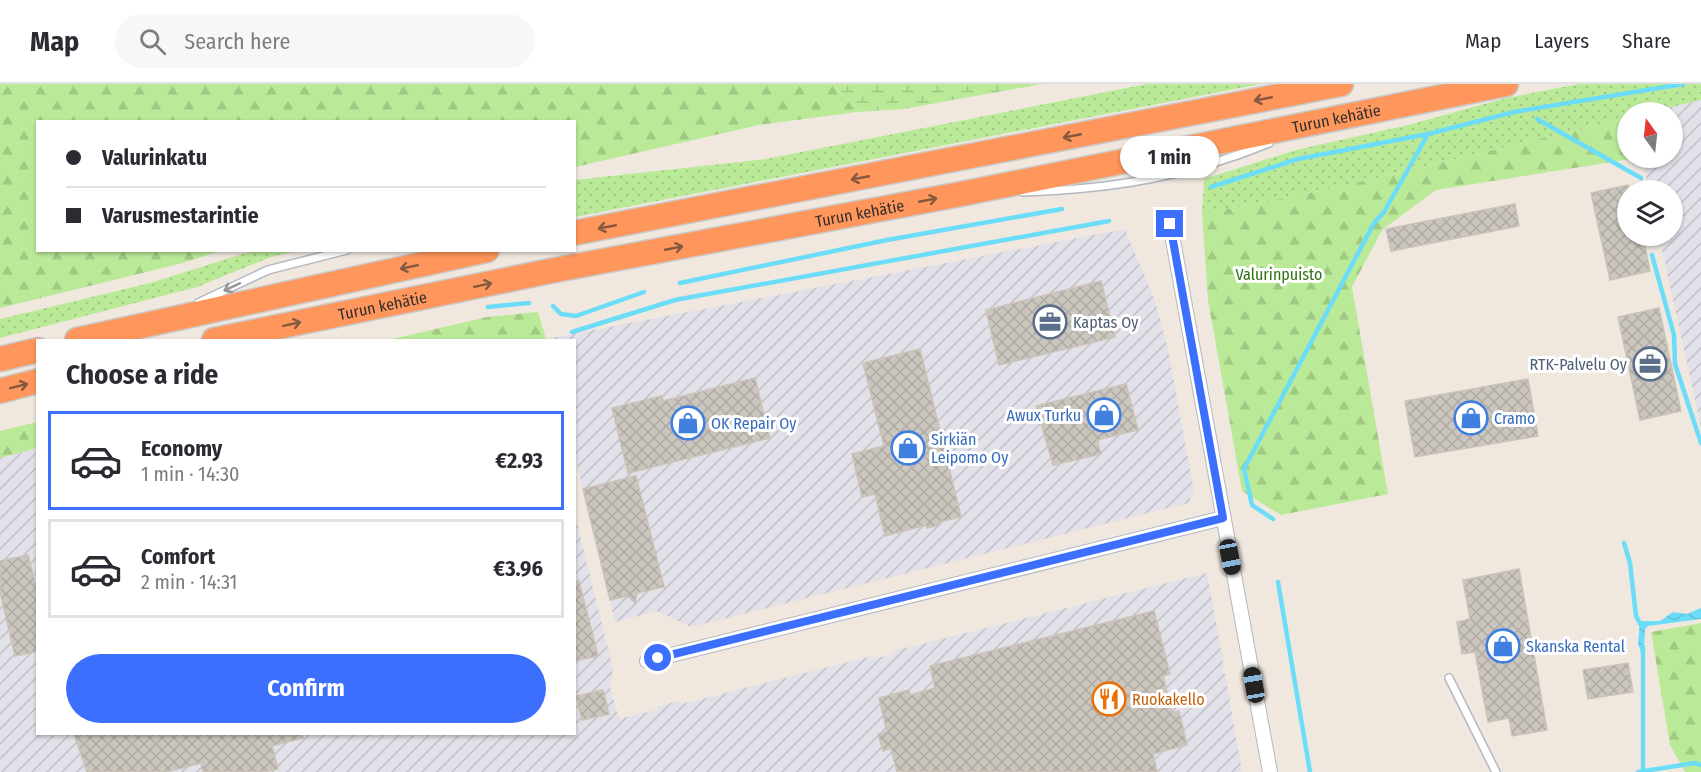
<!DOCTYPE html>
<html lang="en">
<head>
<meta charset="utf-8">
<style>
	:root { --surface:#fff; --page:#f7f7f7; --text:#2b2b33; --muted:#7c7c81; --line:#e1e1e2; --accent:#3d6fff }
	body { margin:0; font-family:"Fira Sans Condensed",sans-serif; background:var(--page); color:var(--text); height:100vh; display:flex; flex-direction:column; font-size:22px; white-space:nowrap }
	* { box-sizing:border-box; margin:0 }
	p { font-size:20px; color:var(--muted) }
	.icon { flex:none; width:33px; height:33px; fill:none; stroke:currentColor; stroke-width:2; stroke-linecap:round; stroke-linejoin:round }
	.map { position:relative; flex:1; overflow:hidden }
	.side { position:absolute; left:36px; top:255px; width:540px; height:396px; display:flex; flex-direction:column; background:var(--surface); border-radius:0px; box-shadow:0 2px 4px #0004 }
	.side>* { flex:none }
	.top-card { position:absolute; left:36px; top:36px; width:540px; height:132px; border-radius:0px; box-shadow:0 2px 4px #0004; display:grid; align-content:center; height:132px; padding:0 30px; background:var(--surface) }
	.needle { width:39px; rotate:345deg }
	.buttons { position:absolute; left:1617px; top:18px; display:grid; gap:12px }
	.buttons a { display:grid; place-items:center; width:66px; height:66px; border-radius:50%; background:var(--surface); box-shadow:0 2px 4px #0004; font-size:30px }
	.end { position:absolute; width:27px; height:27px; margin:-14px; border:8px solid #3d6fff; background:#fff; box-shadow:0 0 0 3px #fff }
	.from { border-radius:50% }
	.bubble { position:absolute; height:42px; border-radius:21px; background:var(--surface); box-shadow:0 2px 4px #0004; font-size:20px; font-weight:700; line-height:42px; text-align:center }
	.car { position:absolute; width:18px; height:36px; margin:-18px -9px; border-radius:8px; box-shadow:0 0 4px 2px #0007; background:linear-gradient(#222 24%,#8ab4d8 0 40%,#222 0 76%,#8ab4d8 0 86%,#222 0) }
	.top-card b { display:flex; align-items:center; gap:21px; height:57px; font-size:22px }
	.top-card b+b { border-top:2px solid var(--line) }
	.top-card i { width:15px; height:15px; background:var(--text) }
	ul { padding:0; list-style:none }
	li { display:flex; align-items:center; gap:18px; height:99px; margin:0 12px 9px; padding:0 18px; border:3px solid var(--line); border-radius:0px }
	li div { flex:1 }
	li b { display:block; font-size:22px }
	li em { font-style:normal; font-weight:700 }
	li.current { border-color:var(--accent) }
	li>.icon { width:54px; height:54px; stroke-width:1.5 }
	h2 { padding:0 30px; font-size:27px; line-height:72px }
	.primary-button { display:flex; gap:12px; margin-top:auto; padding:12px 30px }
	.primary-button a { flex:1; height:69px; border-radius:36px; background:var(--accent); color:#fff; font-size:24px; font-weight:700; line-height:69px; text-align:center }
	header { display:flex; align-items:center; gap:36px; box-sizing:border-box; height:84px; padding:0 30px; background:var(--surface); border-bottom:2px solid var(--line) }
	header strong { font-size:28px }
	nav { display:flex; gap:33px; margin-inline-start:auto; font-size:21px }
	.search { width:420px; height:54px; background:var(--page); display:flex; align-items:center; gap:15px; box-sizing:border-box; padding:0 21px; border-radius:33px; color:var(--muted); font-size:22px }
	.map>svg:first-child { display:block }
	.industrial { fill:url(#industrial-furrows) }
	.grass { fill:url(#grass-dots) }
	.forest { fill:url(#forest-firs) }
	.wetland { fill:url(#wetland-marsh) }
	.water { fill:url(#water-waves) }
	.lines { fill:none; stroke-linecap:round; stroke-linejoin:round }
	.stream { stroke:#6cddf8; stroke-width:4.5 }
	.building { fill:url(#building-cross-hatch); stroke:#ccc3b8; stroke-width:1.5 }
	.lane-casing { stroke:#b3b7c2; stroke-width:10 }
	.street-casing { stroke:#b3b7c2; stroke-width:16 }
	.highway-casing { stroke:#c9c9c9; stroke-width:27 }
	.lane { stroke:#fff; stroke-width:7 }
	.street { stroke:#fff; stroke-width:14 }
	.highway { stroke:#ff965b; stroke-width:24 }
	.oneway { stroke:#825840 }
	.oneway2 { stroke:#969696 }
	.route { stroke:#3d6fff; stroke-width:8 }
	.labels { text-anchor:middle; dominant-baseline:central; stroke-width:6; stroke-linejoin:round; paint-order:stroke }
	.street-label { font-size:16px; fill:#2e2e2e; stroke:#fff }
	.park-label { font-size:16px; fill:#2f7315; stroke:#fff }
	.service-label { font-size:16px; fill:#4e5e75; stroke:#fff; text-anchor:start }
	.shop-label { font-size:16px; fill:#366cbe; stroke:#fff; text-anchor:start }
	.food-label { font-size:16px; fill:#c56008; stroke:#fff; text-anchor:start }
</style>
</head>
<body>
<header>
<strong>Map</strong>
<div class="search"><svg class="icon" aria-label="search" viewBox="0 0 24 24"><circle cx="10" cy="10" r="6"/><path d="M15 15l6 6"/></svg>Search here</div>
<nav><a>Map</a><a>Layers</a><a>Share</a></nav>
</header>
<div class="map">
<svg width="1701" height="688" viewBox="0 0 1701 688">
	<defs>
		<pattern id="industrial-furrows" width="10" height="10" patternUnits="userSpaceOnUse" patternTransform="scale(1.5)"><rect width="10" height="10" fill="#e2e0e8"/><path d="M-1 1l2-2M0 10L10 0M9 11l2-2" fill="none" stroke="#c2c0c7"/></pattern>
		<pattern id="grass-dots" width="8" height="8" patternUnits="userSpaceOnUse" patternTransform="scale(1.5)"><rect width="8" height="8" fill="#baea98"/><path d="M2 2h.1M6 6h.1" fill="none" stroke="#a0c983" stroke-width="1.8" stroke-linecap="round"/></pattern>
		<pattern id="forest-firs" width="22" height="20" patternUnits="userSpaceOnUse" patternTransform="scale(1.5)"><rect width="22" height="20" fill="#baea98"/><path d="M5 1l3.5 6h-7zM16 11l3.5 6h-7z" fill="#a0c983"/></pattern>
		<pattern id="wetland-marsh" width="20" height="14" patternUnits="userSpaceOnUse" patternTransform="scale(1.5)"><rect width="20" height="14" fill="#baea98"/><path d="M1 5h8M5 5V1M11 12h8M15 12V8" fill="none" stroke="#a0c983"/></pattern>
		<pattern id="water-waves" width="16" height="10" patternUnits="userSpaceOnUse" patternTransform="scale(1.5)"><rect width="16" height="10" fill="#6cddf8"/><path d="M0 5q4-4 8 0t8 0" fill="none" stroke="#5ebed5"/></pattern>
		<pattern id="building-cross-hatch" width="8" height="8" patternUnits="userSpaceOnUse" patternTransform="scale(1.5)"><rect width="8" height="8" fill="#cbc6be"/><path d="M0 0l8 8M0 8l8-8" fill="none" stroke="#afaaa4"/></pattern>
	</defs>
	<rect width="100%" height="100%" fill="#f0e8df"/>
	<g class="industrial">
		<polygon points="1701,16 1701,343 1659,152 1672,152 1672,106 1649,106 1642,74 1672,74 1672,28 1649,28"/>
		<polygon points="1125,145 1155,217 1168,265 1194,407 1188,419 691,543 657,527 615,538 575,372 574,256 546,255"/>
		<polygon points="37,364 38,650 574,650 575,431 613,585 610,602 619,635 657,626 657,623 680,616 682,620 872,572 873,575 894,570 894,567 1207,489 1224,583 1221,586 1225,590 1242,688 0,688 0,374"/>
	</g>
	<g class="grass">
		<polygon points="1147,0 1261,0 575,133 575,96 766,75"/>
		<polygon points="1579,0 1701,0 1701,16 1649,28 1628,28 1627,34 1334,104 1202,130 1204,95 1296,66 1412,40 1506,14"/>
		<polygon points="252,167 297,167 271,173 197,203 0,254 0,235 150,199"/>
	</g>
	<g class="forest">
		<polygon points="0,0 834,0 857,28 759,41 575,83 574,38 38,38 38,166 220,167 183,179 0,224"/>
		<polygon points="1627,34 1628,74 1637,74 1436,106 1382,146 1352,203 1388,410 1281,431 1242,407 1208,216 1202,130 1334,104"/>
		<polygon points="538,228 546,255 388,256 487,233"/>
		<polygon points="37,338 37,364 0,374 0,347"/>
		<polygon points="1701,539 1701,688 1685,688 1670,661 1651,548"/>
	</g>
	<polygon class="wetland" points="834,0 1042,0 904,25 857,28"/>
	<polygon class="water" points="1701,524 1701,535 1648,542 1645,545 1644,567 1641,569 1638,559 1640,537 1660,537 1673,528 1687,530"/>
	<g class="lines">
		<g class="stream">
			<polyline points="1537,35 1641,94"/>
			<polyline points="1428,50 1514,28 1683,0"/>
			<polyline points="1211,103 1298,75 1428,50 1384,128 1374,139 1244,385 1252,421 1273,435"/>
			<polyline points="1652,171 1674,251 1675,280 1701,359"/>
			<polyline points="680,199 887,156 1062,125"/>
			<polyline points="553,222 561,230 576,232 644,208"/>
			<polyline points="488,223 529,219"/>
			<polyline points="572,248 675,216 1109,137"/>
			<polyline points="1624,459 1630,479 1636,532 1642,543"/>
			<polyline points="1278,498 1310,688"/>
			<polyline points="1643,563 1643,687"/>
			<polyline points="1638,688 1695,679 1701,681"/>
		</g>
	</g>
	<g class="building">
		<polygon points="1628,101 1628,152 1643,152 1650,187 1610,196 1591,109"/>
		<polygon points="1515,120 1519,142 1391,167 1386,145"/>
		<polygon points="1101,197 1115,253 999,281 986,226"/>
		<polygon points="1659,224 1681,327 1640,336 1618,233"/>
		<polygon points="920,265 961,433 939,438 940,441 927,444 926,441 885,452 875,410 862,413 852,370 884,362 863,279"/>
		<polygon points="755,294 770,354 628,389 612,324 662,312 663,317"/>
		<polygon points="1528,295 1538,352 1415,373 1405,317"/>
		<polygon points="1126,300 1138,346 1097,356 1101,370 1053,381 1036,322"/>
		<polygon points="636,392 664,503 637,509 635,519 628,512 610,516 583,405"/>
		<polygon points="28,471 38,511 38,567 15,572 0,508 0,477"/>
		<polygon points="1519,485 1547,646 1512,652 1509,634 1488,638 1475,568 1462,570 1457,538 1470,535 1463,496"/>
		<polygon points="579,497 598,572 574,577 574,498"/>
		<polygon points="1154,527 1170,590 1163,592 1172,629 1179,627 1187,661 1153,670 1157,688 897,688 891,664 883,667 878,650 887,648 879,614 909,606 910,611 935,604 930,582"/>
		<polygon points="1628,579 1633,608 1588,615 1583,586"/>
		<polygon points="603,606 609,630 582,636 576,612"/>
		<polygon points="74,650 302,650 303,654 272,662 278,685 264,688 203,688 201,679 167,688 87,688"/>
	</g>
	<g class="lines">
		<g class="lane-casing">
			<g id="lane">
				<path d="M1023 108C1113 105 1186 93 1269 59"/>
				<polyline points="198,219 268,186 347,166"/>
				<polyline points="1449,594 1496,688"/>
			</g>
		</g>
		<g class="street-casing">
			<g id="street">
				<polyline points="1170,140 1270,688"/>
				<polyline points="647,577 1223,434"/>
			</g>
		</g>
		<g class="highway-casing">
			<g id="highway">
				<polyline points="574,149 1341,0"/>
				<polyline points="77,256 487,166"/>
				<path id="s1" d="M214 256 555 186 961 110 1506 0"/>
				<polyline points="0,275 38,266"/>
				<polyline points="0,307 38,297"/>
			</g>
		</g>
		<use href="#lane" class="lane"/>
		<use href="#street" class="street"/>
		<use href="#highway" class="highway"/>
	</g>
	<defs><path id="oneway-shaft" d="M-6 0H5M1.5-3L5.5 0L1.5 3" fill="none" stroke-width="1.6" stroke-linecap="round" stroke-linejoin="round" transform="scale(1.5)"/></defs>
	<g class="oneway">
		<use href="#oneway-shaft" transform="translate(1263 15) rotate(169)"/>
		<use href="#oneway-shaft" transform="translate(1072 52) rotate(169)"/>
		<use href="#oneway-shaft" transform="translate(860 94) rotate(169)"/>
		<use href="#oneway-shaft" transform="translate(928 116) rotate(-11)"/>
		<use href="#oneway-shaft" transform="translate(607 143) rotate(169)"/>
		<use href="#oneway-shaft" transform="translate(674 164) rotate(-11)"/>
		<use href="#oneway-shaft" transform="translate(409 183) rotate(168)"/>
		<use href="#oneway-shaft" transform="translate(483 201) rotate(-12)"/>
		<use href="#oneway-shaft" transform="translate(292 240) rotate(-12)"/>
		<use href="#oneway-shaft" transform="translate(19 302) rotate(-14)"/>
	</g>
	<use class="oneway2" href="#oneway-shaft" transform="translate(232 203) rotate(155)"/>
	<g class="lines">
		<polyline class="route" points="658,574 1223,434 1170,140"/>
	</g>
	<defs>
		<g id="office-ring" transform="scale(1.725)"><circle r="9.5" fill="#fff" stroke="#5c6f8a" stroke-width="1.5"/><path d="M-6-3h4V-5.5h4V-3h4V5H-6ZM-1-4.5V-3h2v-1.5ZM-6 0V1H6V0Z" fill="#5c6f8a"/></g>
		<g id="shop-ring" transform="scale(1.725)"><circle r="9.5" fill="#fff" stroke="#3f7fe0" stroke-width="1.5"/><path d="M-5-2.5h2.3a2.7 3.5 0 0 1 5.4 0H5L5.5 6h-11ZM-1.5-2.5h3a1.5 2.3 0 0 0-3 0Z" fill="#3f7fe0"/></g>
		<g id="restaurant-ring" transform="scale(1.725)"><circle r="9.5" fill="#fff" stroke="#e8710a" stroke-width="1.5"/><path d="M-5-6h1v4h1v-4h1v4h1v-4h1v5L-1.5 .5V6h-2V.5L-5-1ZM5-6V6H3V1.5H1.5Q1.5-4 5-6Z" fill="#e8710a"/></g>
	</defs>
	<g fill-rule="evenodd">
		<use href="#office-ring" x="1050" y="238"/>
		<use href="#office-ring" x="1650" y="280"/>
		<use href="#shop-ring" x="1104" y="331"/>
		<use href="#shop-ring" x="1471" y="334"/>
		<use href="#shop-ring" x="688" y="339"/>
		<use href="#shop-ring" x="908" y="364"/>
		<use href="#shop-ring" x="1503" y="562"/>
		<use href="#restaurant-ring" x="1109" y="615"/>
	</g>
	<g class="labels">
		<g class="street-label">
			<text stroke="none"><textPath href="#s1" startOffset="1144">Turun kehätie</textPath></text>
			<text stroke="none"><textPath href="#s1" startOffset="658">Turun kehätie</textPath></text>
			<text stroke="none"><textPath href="#s1" startOffset="172">Turun kehätie</textPath></text>
		</g>
		<g class="park-label">
			<text x="1279" y="190">Valurinpuisto</text>
		</g>
		<g class="service-label">
			<text x="1073" y="238">Kaptas Oy</text>
			<text x="1627" y="280" text-anchor="end">RTK-Palvelu Oy</text>
		</g>
		<g class="shop-label">
			<text x="1081" y="331" text-anchor="end">Awux Turku</text>
			<text x="1494" y="334">Cramo</text>
			<text x="711" y="339">OK Repair Oy</text>
			<text x="931" y="355">Sirkiän<tspan x="931" dy="18">Leipomo Oy</tspan></text>
			<text x="1526" y="562">Skanska Rental</text>
		</g>
		<g class="food-label">
			<text x="1132" y="615">Ruokakello</text>
		</g>
	</g>
</svg>
<div class="buttons">
<a><svg class="needle" viewBox="-14 -14 28 28"><path d="M0-13l5 13h-10z" fill="#e53935"/><path d="M0 13l5-13h-10z" fill="#7c7c81"/></svg></a>
<a><svg class="icon" aria-label="layers" viewBox="0 0 24 24"><path d="M12 4l9 5-9 5-9-5zM3 14l9 5 9-5"/></svg></a>
</div>
<i class="end from" style="left:658px;top:574px"></i>
<i class="end" style="left:1170px;top:140px"></i>
<div class="bubble" style="left:1120px;top:52px;width:99px">1 min</div>
<i class="car" style="left:1230px;top:473px;rotate:169deg"></i>
<i class="car" style="left:1254px;top:601px;rotate:350deg"></i>
<div class="top-card">
<b><i class="from"></i>Valurinkatu</b>
<b><i></i>Varusmestarintie</b>
</div>
<section class="side">
<h2>Choose a ride</h2>
<ul>
<li class="current"><svg class="icon" aria-label="car" viewBox="0 0 24 24"><path d="M5 17H2v-5l4-1 3-4h7l3 4 3 1v5h-3M9 17h6M6 11h13"/><circle cx="7" cy="17" r="2"/><circle cx="17" cy="17" r="2"/></svg><div><b>Economy</b><p>1 min · 14:30</p></div><em>€2.93</em></li>
<li><svg class="icon" aria-label="car" viewBox="0 0 24 24"><path d="M5 17H2v-5l4-1 3-4h7l3 4 3 1v5h-3M9 17h6M6 11h13"/><circle cx="7" cy="17" r="2"/><circle cx="17" cy="17" r="2"/></svg><div><b>Comfort</b><p>2 min · 14:31</p></div><em>€3.96</em></li>
</ul>
<div class="primary-button"><a>Confirm</a></div>
</section>
</div>
</body>
</html>
